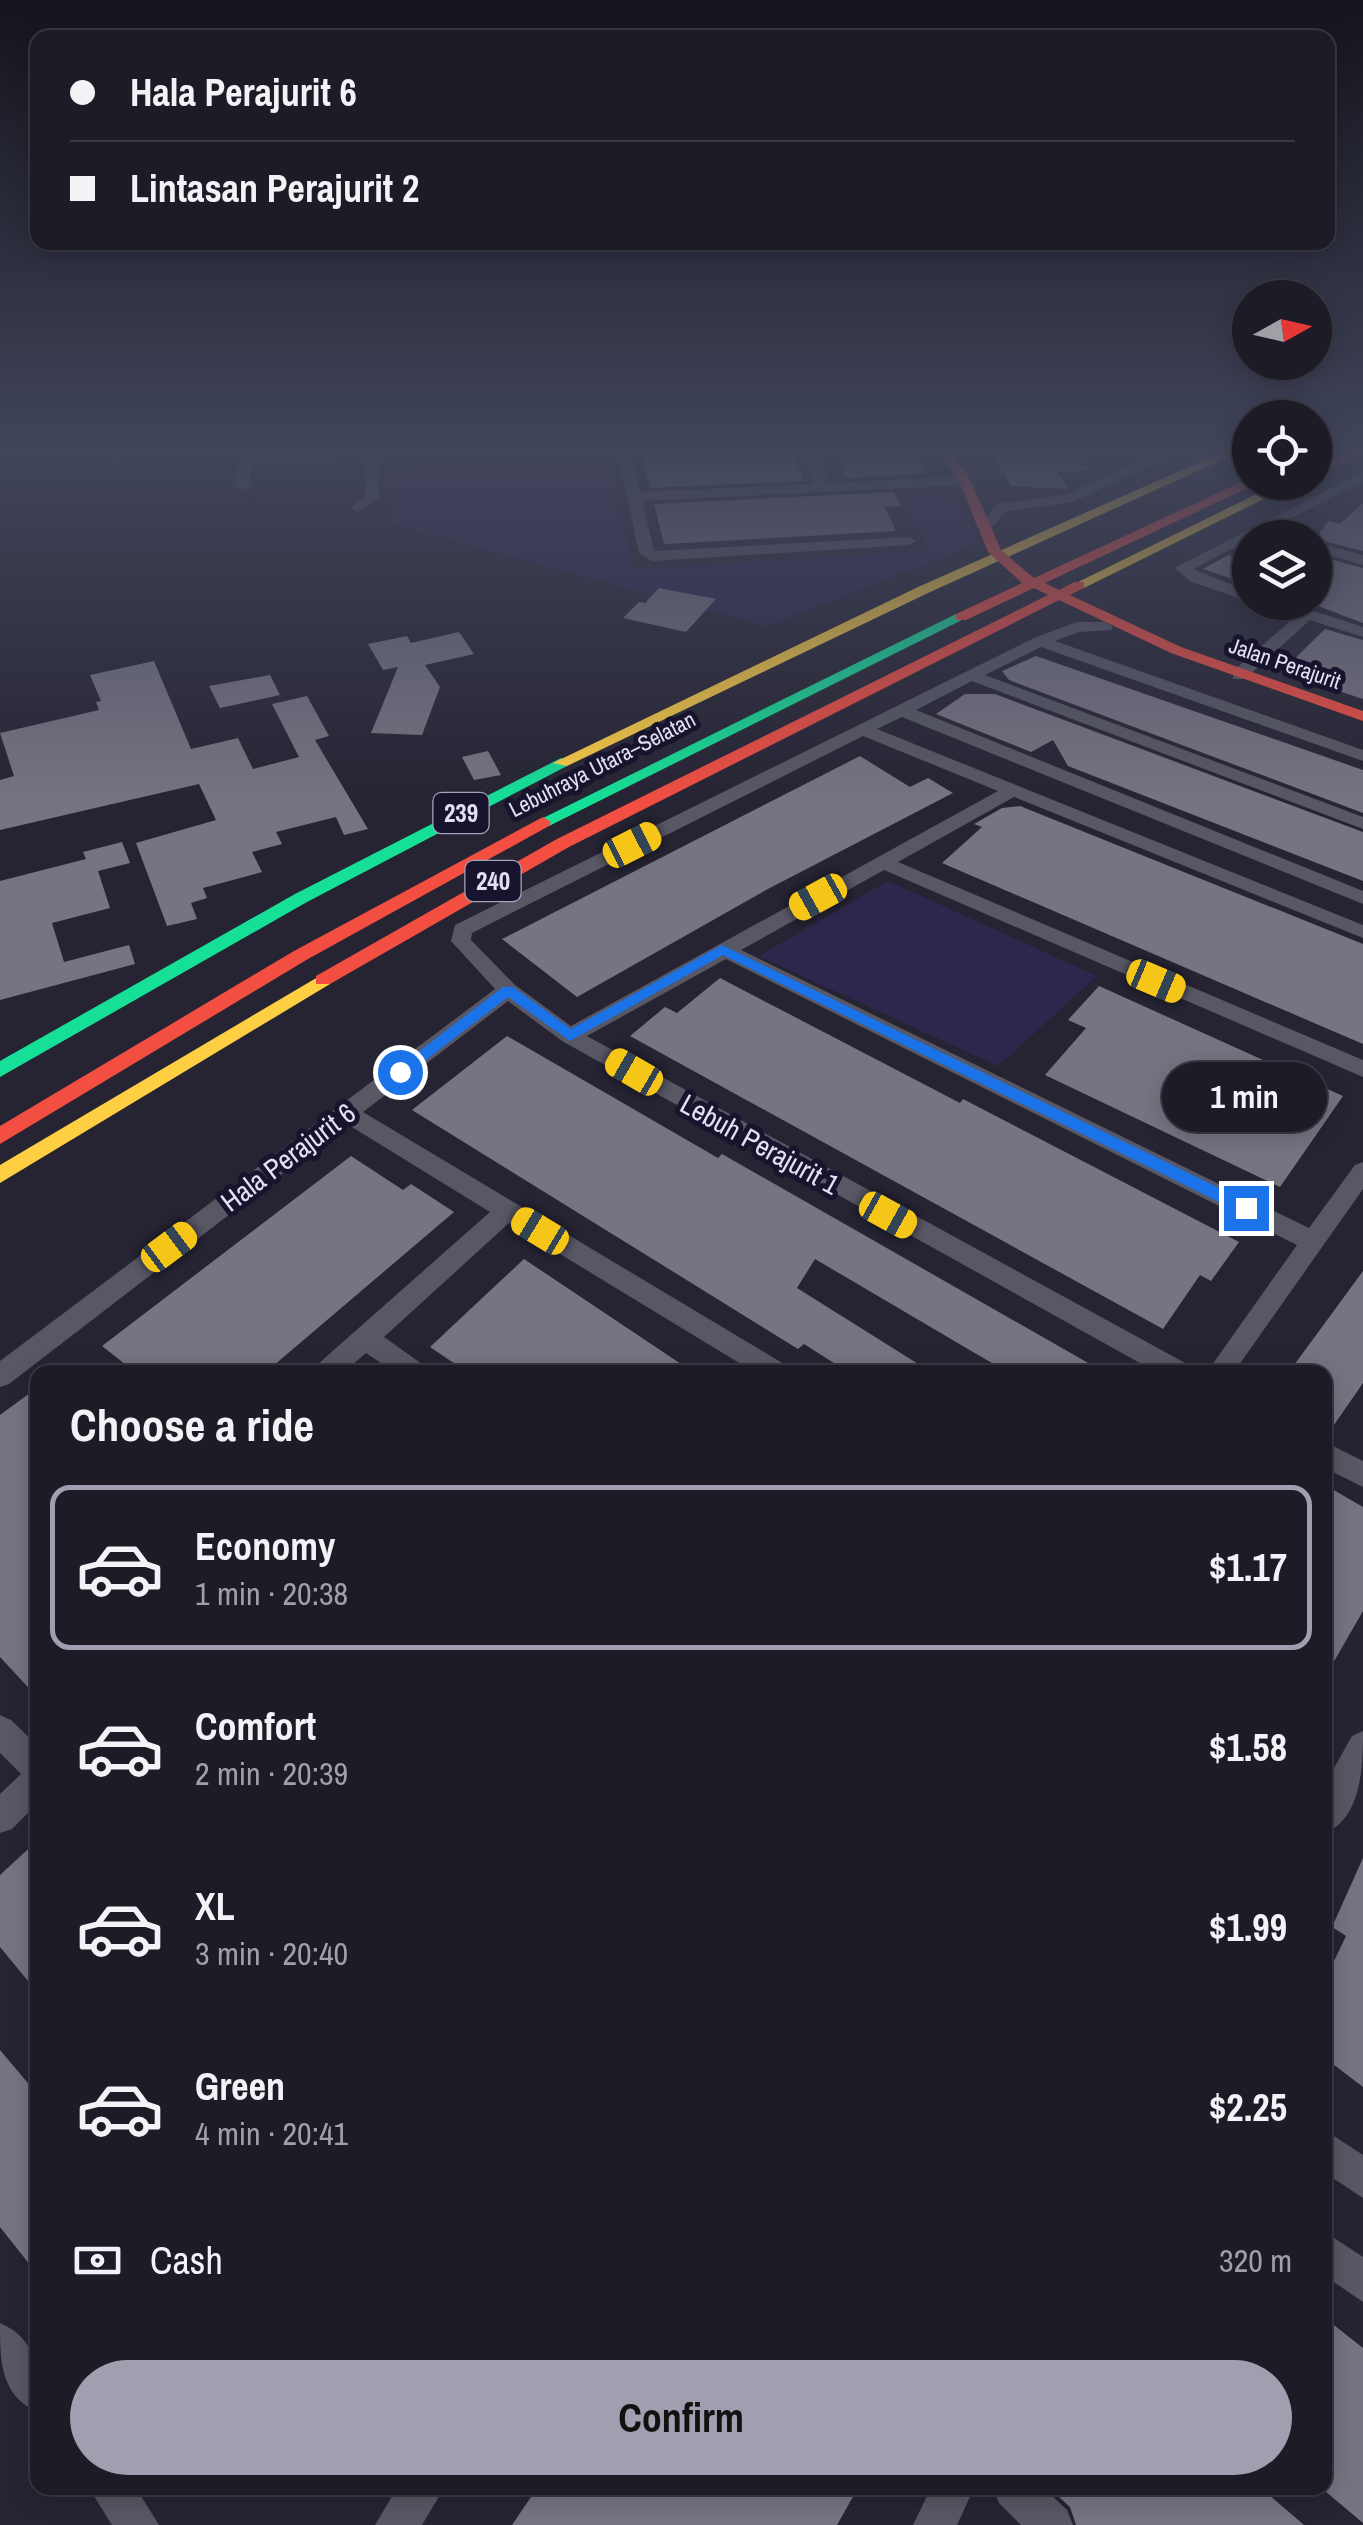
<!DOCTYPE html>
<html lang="en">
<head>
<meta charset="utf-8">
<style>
	:root { --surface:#1c1b26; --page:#25242e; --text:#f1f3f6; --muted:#a0a1a7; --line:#3a3943; --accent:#a09fb0 }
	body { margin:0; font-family:"Archivo Narrow",sans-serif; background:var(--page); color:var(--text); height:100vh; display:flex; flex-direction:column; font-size:38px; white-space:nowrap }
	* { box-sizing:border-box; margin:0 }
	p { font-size:32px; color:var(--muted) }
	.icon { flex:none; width:55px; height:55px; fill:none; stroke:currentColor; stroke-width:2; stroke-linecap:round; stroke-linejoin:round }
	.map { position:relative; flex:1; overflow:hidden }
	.sheet { position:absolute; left:30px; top:1365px; width:1302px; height:1130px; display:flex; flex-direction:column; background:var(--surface); border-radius:20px; box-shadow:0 5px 25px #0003,0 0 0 2px var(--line) }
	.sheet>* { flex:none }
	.guide { position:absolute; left:30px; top:30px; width:1305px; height:220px; border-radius:20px; box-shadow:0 5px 25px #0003,0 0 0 2px var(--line); display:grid; align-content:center; height:220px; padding:0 40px; background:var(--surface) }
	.needle { width:65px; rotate:82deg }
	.fabs { position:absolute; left:1232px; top:280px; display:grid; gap:20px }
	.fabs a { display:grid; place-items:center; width:100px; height:100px; border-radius:50%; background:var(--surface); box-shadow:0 5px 25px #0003,0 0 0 2px var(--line); font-size:50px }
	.end { position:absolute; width:45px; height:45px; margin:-22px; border:12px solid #1a73e8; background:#fff; box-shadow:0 0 0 5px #fff }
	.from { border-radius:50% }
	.bubble { position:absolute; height:70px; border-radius:35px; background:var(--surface); box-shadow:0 5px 25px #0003,0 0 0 2px var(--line); font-size:32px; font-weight:700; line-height:70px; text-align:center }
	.car { position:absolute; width:30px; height:60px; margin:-30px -15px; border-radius:12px; box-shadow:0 0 8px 2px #0007; background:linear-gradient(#f5c518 24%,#345 0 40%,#f5c518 0 76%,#345 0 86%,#f5c518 0) }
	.guide b { display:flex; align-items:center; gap:35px; height:95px; font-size:38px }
	.guide b+b { border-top:2px solid var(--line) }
	.guide i { width:25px; height:25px; background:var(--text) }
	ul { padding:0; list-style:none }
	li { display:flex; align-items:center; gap:30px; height:165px; margin:0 20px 15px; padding:0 20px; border:5px solid transparent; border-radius:20px }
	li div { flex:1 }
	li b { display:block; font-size:38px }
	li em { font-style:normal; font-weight:700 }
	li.on { border-color:var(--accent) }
	li>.icon { width:90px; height:90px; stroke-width:1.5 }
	h2 { padding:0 40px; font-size:45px; line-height:120px }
	.pay { display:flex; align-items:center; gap:25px; height:110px; padding:0 40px; font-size:38px }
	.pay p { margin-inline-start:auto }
	.cta { display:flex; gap:20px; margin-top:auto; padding:20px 40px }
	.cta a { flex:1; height:115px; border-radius:60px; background:var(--accent); color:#111; font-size:40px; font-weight:700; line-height:115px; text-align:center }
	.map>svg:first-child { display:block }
	.green { fill:#2e274d }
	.building { fill:#767482 }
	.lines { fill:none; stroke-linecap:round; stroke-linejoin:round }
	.street { fill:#585764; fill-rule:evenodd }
	.fast { fill:#16e098; fill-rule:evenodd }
	.slow { fill:#ffcf43; fill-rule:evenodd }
	.jam { fill:#f24e42; fill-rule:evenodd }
	.route { fill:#1a73e8 }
	.labels { text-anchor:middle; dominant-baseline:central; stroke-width:10; stroke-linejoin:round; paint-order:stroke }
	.far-street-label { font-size:22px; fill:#e2e1f3; stroke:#19142e }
	.shield { fill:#19142e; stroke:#a6a4b8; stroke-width:2.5 }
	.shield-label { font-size:25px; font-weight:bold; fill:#e2e1f3 }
	.street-label { font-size:28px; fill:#e2e1f3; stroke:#19142e }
</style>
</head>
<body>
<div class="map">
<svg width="1363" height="2525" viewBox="0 0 1363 2525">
	<rect width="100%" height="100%" fill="#262433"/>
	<g class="green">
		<polygon points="605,454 635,569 930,551 901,495 949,493 980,543 766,626 389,523 388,466"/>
		<polygon points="888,881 1097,976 998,1066 759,956"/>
	</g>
	<g class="building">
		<polygon points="640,449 789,449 805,481 650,488"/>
		<polygon points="835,449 915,449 927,473 846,478"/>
		<polygon points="990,449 1075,449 1089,470 1058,472 1068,489 1011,486"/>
		<polygon points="894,492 901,506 885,507 896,531 664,544 654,504"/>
		<polygon points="1363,503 1363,551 1315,539 1329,521 1340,524"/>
		<polygon points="1250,544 1250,585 1203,569 1228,555 1234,557"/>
		<polygon points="1315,555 1363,568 1363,623 1315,605"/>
		<polygon points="659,588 716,599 686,632 623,618 639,602 645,603"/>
		<polygon points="1325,629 1363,640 1363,699 1281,672"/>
		<polygon points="459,632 474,654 425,665 440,687 422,735 371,733 398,667 383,670 368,644 407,636 411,643"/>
		<polygon points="1036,656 1363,770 1363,813 1009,680 1002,671"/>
		<polygon points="154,661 191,749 238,738 253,769 299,757 272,704 307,696 329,736 315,740 368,829 344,835 336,817 276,832 282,844 252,852 262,872 203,888 207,898 191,903 197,919 167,926 136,843 216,820 199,784 0,830 0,780 14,776 0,733 99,710 96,702 101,701 90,675"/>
		<polygon points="270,675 280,695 220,708 209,686"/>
		<polygon points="965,694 995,694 1363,832 1363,881 1068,766 1053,740 1031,752 936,714"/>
		<polygon points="488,751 501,775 474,780 462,757"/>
		<polygon points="860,756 910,787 928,778 953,793 766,890 577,997 502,939"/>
		<polygon points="1020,806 1363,944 1363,1044 942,863 982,827 974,824 1002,808"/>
		<polygon points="122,842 130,863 98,871 110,908 52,923 64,962 129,945 135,964 0,1000 0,881 86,859 83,852"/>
		<polygon points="720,978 960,1103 963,1099 1239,1242 1211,1281 1200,1275 1163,1329 630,1036 665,1007 677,1013"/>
		<polygon points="1099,986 1343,1096 1280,1187 1045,1075 1086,1028 1068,1020"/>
		<polygon points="507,1036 718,1158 722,1154 1104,1372 1007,1372 815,1259 797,1288 931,1372 848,1372 804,1344 798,1349 412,1110"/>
		<polygon points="351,1156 403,1190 411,1184 454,1212 266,1372 135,1372 102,1346"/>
		<polygon points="524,1259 693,1372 467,1372 430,1347"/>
		<polygon points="1363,1271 1363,1383 1325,1438 1325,1372 1289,1372"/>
		<polygon points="38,1387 38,1698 0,1657 0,1415"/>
		<polygon points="1332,1489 1363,1507 1363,1611 1325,1677 1325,1500"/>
		<polygon points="38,1840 38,1993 0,1947 0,1875"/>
		<polygon points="1363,1858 1363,2087 1325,2058 1325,1980 1346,1936 1332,1927"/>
		<polygon points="0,2050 38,2095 38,2275 0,2227"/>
		<polygon points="1325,2318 1363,2348 1363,2523 1325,2491"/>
		<polygon points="537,2488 858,2488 837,2525 512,2525"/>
		<polygon points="1049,2488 1261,2488 1304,2525 1076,2525 1070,2507"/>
	</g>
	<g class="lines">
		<g class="street">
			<polygon points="111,449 125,449 120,462 110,462"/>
			<polygon points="240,449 254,449 253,455 450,449 379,456 379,498 358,512 351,508 365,496 365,457 252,463 249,486 242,490 235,486"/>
			<polygon points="617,449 631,449 640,492 814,484 801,449 815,449 828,483 965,477 972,481 965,485 642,501 654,551 909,537 916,541 909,545 652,561 639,553"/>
			<polygon points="1168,449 1186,449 1073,502 1006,511 989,531 977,528 997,504 1065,495"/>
			<polygon points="1363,472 1363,481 1193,569 1250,592 1250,602 1192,582 1174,568"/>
			<polygon points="1315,542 1363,555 1363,565 1315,551"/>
			<polygon points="1261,602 1286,602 1363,627 1363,637 1310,620 1245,679 1233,679 1233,671 1296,616"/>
			<path d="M1105 622 1113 627 1111 630 1079 632 1055 641 1363 750V761L1041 647 985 675 1363 817V829L972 681 916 710 1363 891V904L902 717 877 729 1363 925V938L1014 797 898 862 1363 1060V1077L884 870 741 950 1309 1228 1355 1165 1363 1162V1189L1234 1372H1207L1297 1245 726 959 587 1036 1187 1364 1191 1372H1156L562 1041 508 1001 363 1112 784 1364 788 1372H754L509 1223 384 1337 422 1364 426 1372H394L366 1353 344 1372H314L318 1364 490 1212 347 1124 9 1384 0 1387V1361L495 989 451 941 455 925 1034 638 1077 622ZM863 736 998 791 571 1026 515 985 471 940 472 933Z"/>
			<polygon points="1325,1442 1363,1461 1363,1487 1325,1468"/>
			<polygon points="0,1715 11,1720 38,1746 38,1803 12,1829 0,1833 0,1794 21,1774 0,1753"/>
			<path d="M1363 1731C1363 1765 1362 1818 1325 1833V1784L1352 1736Z"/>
			<polygon points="1325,2130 1363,2155 1363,2198 1325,2173"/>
			<polygon points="1325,2232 1363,2257 1363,2302 1325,2276"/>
			<path d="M0 2323C40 2340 38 2375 38 2412 0 2396 0 2360 0 2323Z"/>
			<polygon points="89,2488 136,2488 159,2525 112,2525"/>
			<polygon points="397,2488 444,2488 422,2525 375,2525"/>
			<polygon points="931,2488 974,2488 957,2525 913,2525"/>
			<polygon points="993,2488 1044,2488 1067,2510 1073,2525 1021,2525 999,2503"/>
		</g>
		<g class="fast">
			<polygon points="1315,449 1324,449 1315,455"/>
			<polygon points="956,614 968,617 549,826 537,826 535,822"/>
			<polygon points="561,758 569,763 567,766 307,902 0,1077 0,1061 295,894"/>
		</g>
		<g class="slow">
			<polygon points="1229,449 1246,449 928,593 567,766 553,763 918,587"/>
			<polygon points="1281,482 1298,482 1084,588 1072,585"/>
			<polygon points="323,974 332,980 330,984 0,1183 0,1165"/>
		</g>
		<g class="jam">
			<polygon points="938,449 950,449 971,481 1001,550 1034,578 1250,478 1254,485 1045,583 1059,590 1074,582 1084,582 1084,588 1070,595 1181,647 1363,711 1363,721 1171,653 1059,600 569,847 330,984 316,984 316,976 557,839 1048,595 1034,588 966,620 956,620 956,614 1022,583 988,552 959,481"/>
			<polygon points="1356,449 1363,449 1363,455 1315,476 1315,467"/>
			<polygon points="543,817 551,822 549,826 308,959 0,1144 0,1126 294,951"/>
		</g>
	</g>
	<linearGradient id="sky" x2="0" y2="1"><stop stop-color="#15141c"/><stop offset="0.56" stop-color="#41455b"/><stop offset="1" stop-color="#41455b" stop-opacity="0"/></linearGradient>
	<rect width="1363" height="803" fill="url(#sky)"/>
	<polygon class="route" points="722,945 1252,1204 1254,1208 1252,1213 1241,1213 723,955 570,1041 508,997 405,1076 392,1072 503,987 513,987 571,1029"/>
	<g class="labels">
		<g class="far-street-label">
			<text transform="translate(1285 663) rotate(19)">Jalan Perajurit</text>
			<text transform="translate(602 764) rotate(-27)">Lebuhraya Utara–Selatan</text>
		</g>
		<g class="shield">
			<rect x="433.5" y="793" width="55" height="40" rx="8"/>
			<rect x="465.5" y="861" width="55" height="40" rx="8"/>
		</g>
		<g class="shield-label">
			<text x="461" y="813">239</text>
			<text x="493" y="881">240</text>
		</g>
		<g class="street-label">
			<text transform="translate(760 1144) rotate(29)">Lebuh Perajurit 1</text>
			<text transform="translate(288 1157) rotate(-37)">Hala Perajurit 6</text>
		</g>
	</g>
</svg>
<div class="fabs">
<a><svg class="needle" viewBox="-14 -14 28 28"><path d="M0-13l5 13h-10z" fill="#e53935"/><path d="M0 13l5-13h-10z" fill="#a0a1a7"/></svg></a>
<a><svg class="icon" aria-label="locate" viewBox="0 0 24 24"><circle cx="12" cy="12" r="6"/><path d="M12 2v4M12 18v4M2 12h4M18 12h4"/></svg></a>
<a><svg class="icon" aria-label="layers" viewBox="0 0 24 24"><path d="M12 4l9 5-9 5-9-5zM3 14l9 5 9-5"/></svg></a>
</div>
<i class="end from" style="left:400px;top:1072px"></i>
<i class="end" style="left:1246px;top:1208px"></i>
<div class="bubble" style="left:1162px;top:1062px;width:165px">1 min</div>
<i class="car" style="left:632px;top:845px;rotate:63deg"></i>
<i class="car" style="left:818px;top:897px;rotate:241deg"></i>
<i class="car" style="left:1156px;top:981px;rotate:113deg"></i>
<i class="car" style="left:634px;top:1072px;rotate:300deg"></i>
<i class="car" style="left:888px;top:1215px;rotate:119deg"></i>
<i class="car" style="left:540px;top:1231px;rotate:301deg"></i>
<i class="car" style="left:169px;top:1247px;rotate:53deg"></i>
<div class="guide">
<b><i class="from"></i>Hala Perajurit 6</b>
<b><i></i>Lintasan Perajurit 2</b>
</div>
<section class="sheet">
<h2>Choose a ride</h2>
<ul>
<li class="on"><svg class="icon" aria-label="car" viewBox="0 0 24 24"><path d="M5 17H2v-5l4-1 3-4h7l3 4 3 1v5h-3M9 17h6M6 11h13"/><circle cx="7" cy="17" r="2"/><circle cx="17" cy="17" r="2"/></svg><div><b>Economy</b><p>1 min · 20:38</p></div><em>$1.17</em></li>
<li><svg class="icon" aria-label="car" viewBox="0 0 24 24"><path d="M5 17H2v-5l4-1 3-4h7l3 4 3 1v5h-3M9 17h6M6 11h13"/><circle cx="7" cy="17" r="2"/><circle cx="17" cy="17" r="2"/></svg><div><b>Comfort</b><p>2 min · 20:39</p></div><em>$1.58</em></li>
<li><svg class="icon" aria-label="car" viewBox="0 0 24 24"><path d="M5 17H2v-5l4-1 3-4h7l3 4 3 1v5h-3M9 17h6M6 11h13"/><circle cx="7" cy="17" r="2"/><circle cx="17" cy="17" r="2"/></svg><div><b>XL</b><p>3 min · 20:40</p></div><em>$1.99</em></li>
<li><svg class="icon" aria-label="car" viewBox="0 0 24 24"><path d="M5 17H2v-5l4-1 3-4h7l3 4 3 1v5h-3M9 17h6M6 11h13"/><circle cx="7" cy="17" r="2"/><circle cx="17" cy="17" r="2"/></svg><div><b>Green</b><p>4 min · 20:41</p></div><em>$2.25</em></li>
</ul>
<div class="pay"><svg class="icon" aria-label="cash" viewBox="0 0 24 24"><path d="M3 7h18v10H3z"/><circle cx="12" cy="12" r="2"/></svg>Cash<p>320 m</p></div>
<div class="cta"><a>Confirm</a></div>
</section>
</div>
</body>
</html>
